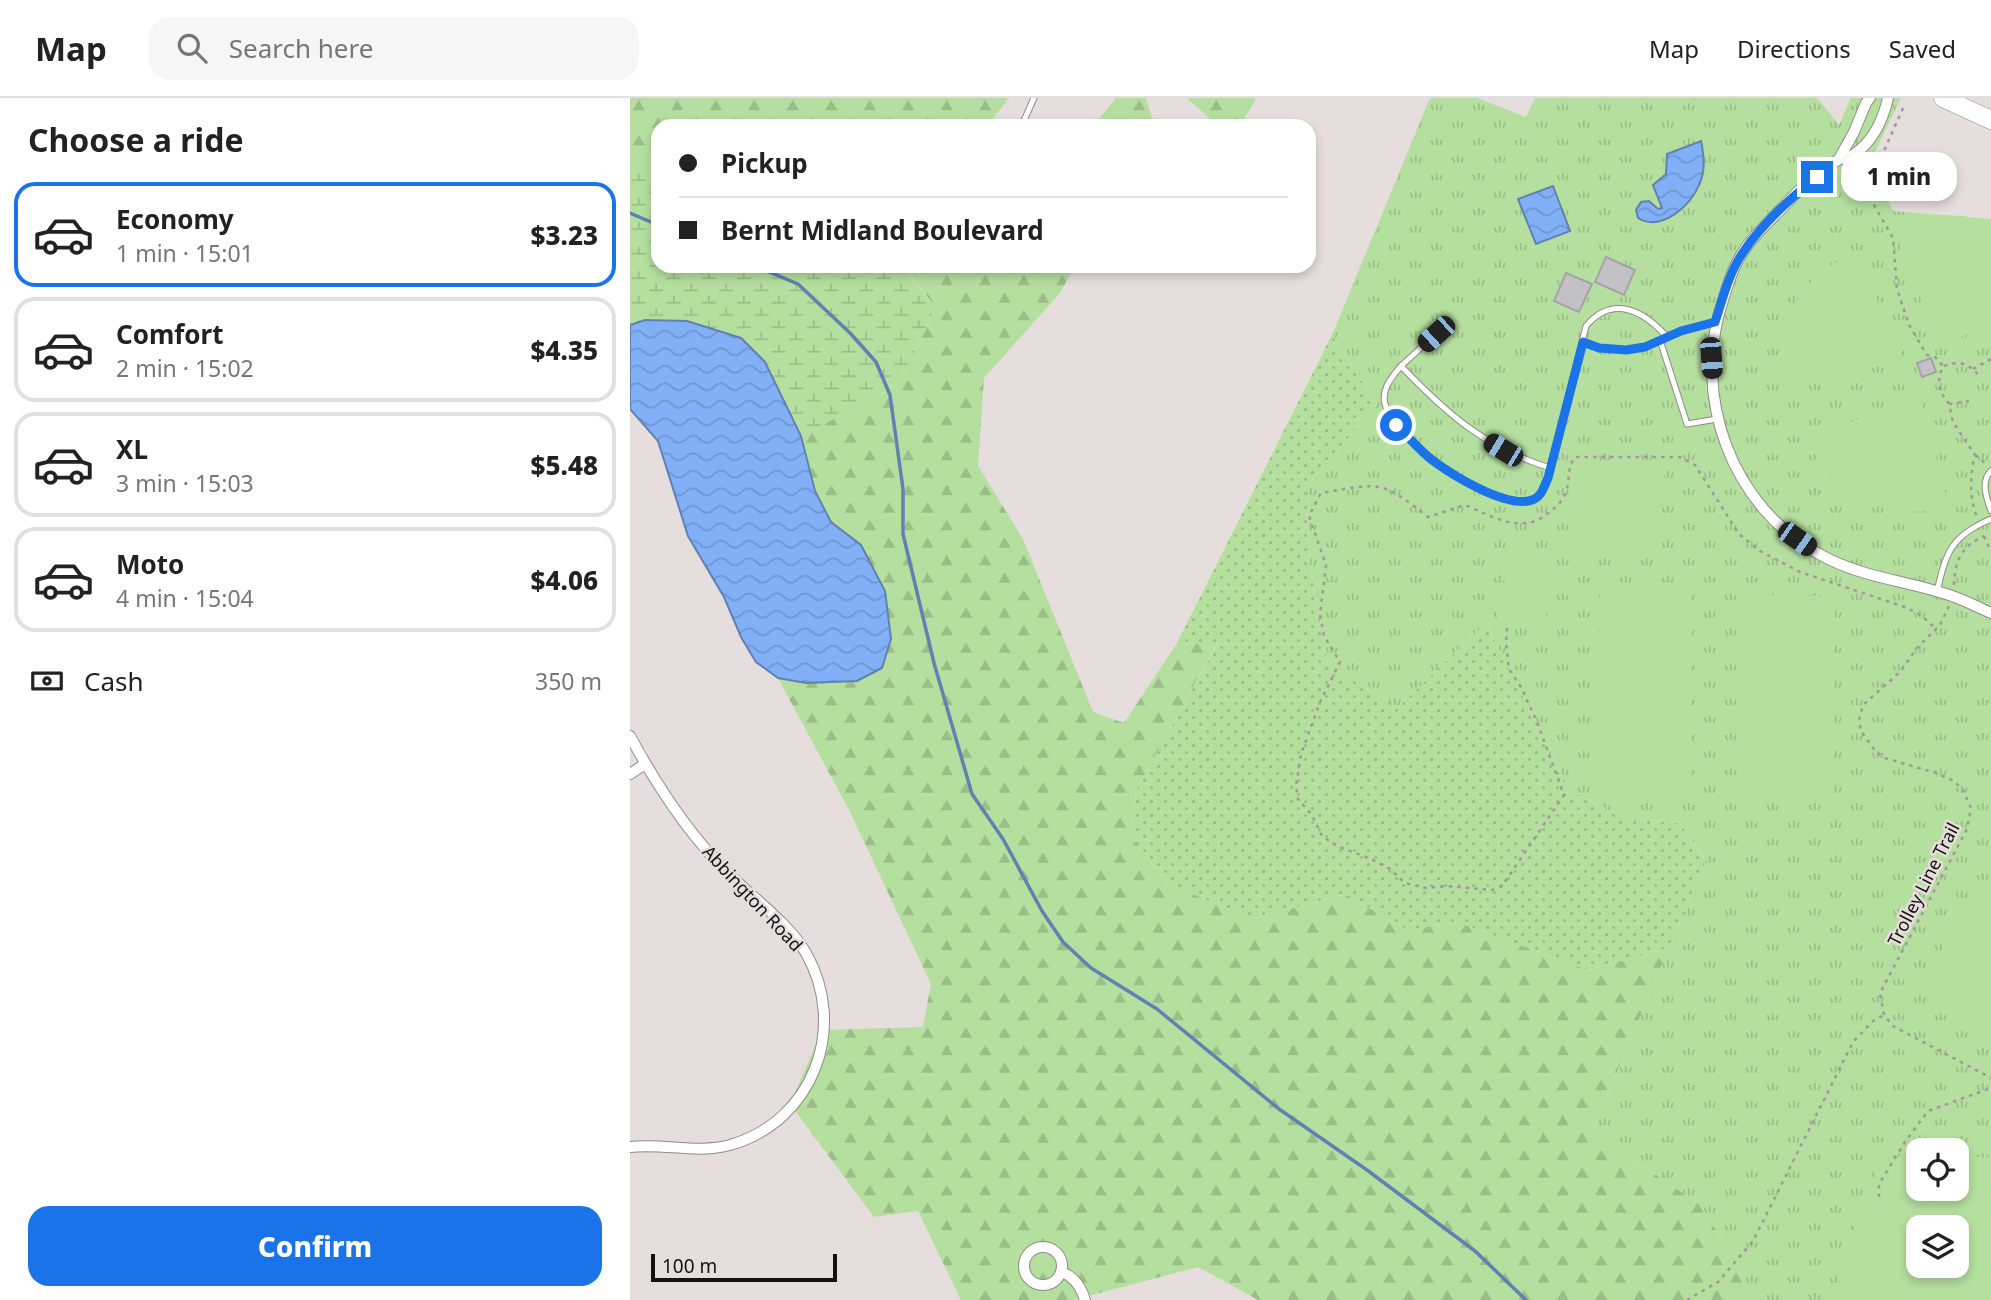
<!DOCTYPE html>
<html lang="en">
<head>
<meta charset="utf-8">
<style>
	:root { --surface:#fff; --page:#f6f6f6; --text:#222; --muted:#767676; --line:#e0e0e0; --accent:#1a73e8 }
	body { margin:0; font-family:"Noto Sans",sans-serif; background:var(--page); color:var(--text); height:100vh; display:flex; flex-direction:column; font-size:26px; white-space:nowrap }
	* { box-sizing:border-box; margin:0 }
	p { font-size:23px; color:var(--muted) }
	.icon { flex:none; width:38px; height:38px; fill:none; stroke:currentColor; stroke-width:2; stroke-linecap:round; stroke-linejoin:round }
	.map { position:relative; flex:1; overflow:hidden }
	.drawer { display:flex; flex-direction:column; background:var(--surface); width:630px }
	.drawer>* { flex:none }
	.guide { position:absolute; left:21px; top:21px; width:665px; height:154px; border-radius:21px; box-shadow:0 4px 10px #0003; display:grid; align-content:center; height:154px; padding:0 28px; background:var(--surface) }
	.tools { position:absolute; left:1276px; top:1040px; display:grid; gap:14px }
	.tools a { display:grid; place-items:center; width:63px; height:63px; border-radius:14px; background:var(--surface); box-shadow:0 4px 10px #0003; font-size:35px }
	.scale { position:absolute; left:21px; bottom:18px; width:186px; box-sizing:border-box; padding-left:7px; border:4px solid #151312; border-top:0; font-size:19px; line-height:24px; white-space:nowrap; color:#151312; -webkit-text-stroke:5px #e5dedc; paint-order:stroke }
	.end { position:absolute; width:32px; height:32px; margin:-16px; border:9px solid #1a73e8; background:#fff; box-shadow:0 0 0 4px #fff }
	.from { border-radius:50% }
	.bubble { position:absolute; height:49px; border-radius:21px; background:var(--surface); box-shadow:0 4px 10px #0003; font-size:23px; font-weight:800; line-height:49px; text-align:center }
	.car { position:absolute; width:21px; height:42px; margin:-21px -10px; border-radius:9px; box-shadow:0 0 5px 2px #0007; background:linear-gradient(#222 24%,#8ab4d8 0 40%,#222 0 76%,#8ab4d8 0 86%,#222 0) }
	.guide b { display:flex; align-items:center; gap:24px; height:66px; font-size:26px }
	.guide b+b { border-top:2px solid var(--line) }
	.guide i { width:18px; height:18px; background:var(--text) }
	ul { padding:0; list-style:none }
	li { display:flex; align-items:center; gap:21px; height:105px; margin:0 14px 10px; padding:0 14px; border:4px solid var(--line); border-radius:21px }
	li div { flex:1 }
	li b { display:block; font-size:26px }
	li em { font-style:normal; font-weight:800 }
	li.active { border-color:var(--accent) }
	li>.icon { width:63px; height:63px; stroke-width:1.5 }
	h2 { padding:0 28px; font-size:32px; line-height:84px }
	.pay { display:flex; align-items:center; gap:18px; height:77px; padding:0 28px; font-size:26px }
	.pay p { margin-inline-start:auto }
	.cta { display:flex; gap:14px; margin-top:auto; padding:14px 28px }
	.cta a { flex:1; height:80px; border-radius:21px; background:var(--accent); color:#fff; font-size:28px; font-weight:800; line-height:80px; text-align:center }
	header { display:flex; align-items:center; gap:42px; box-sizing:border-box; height:98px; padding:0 35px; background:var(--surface); border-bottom:2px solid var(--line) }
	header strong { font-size:33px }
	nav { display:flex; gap:38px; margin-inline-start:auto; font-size:24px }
	.search { width:490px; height:63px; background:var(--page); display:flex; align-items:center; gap:18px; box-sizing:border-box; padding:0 24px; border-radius:21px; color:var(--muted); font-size:26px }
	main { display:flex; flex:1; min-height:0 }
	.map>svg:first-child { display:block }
	.grass { fill:url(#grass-dots) }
	.forest { fill:url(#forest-firs) }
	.wetland { fill:url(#wetland-marsh) }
	.park { fill:url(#park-tufts); fill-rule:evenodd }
	.garden { fill:#b5df9f; fill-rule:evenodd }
	.water { fill:url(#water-waves); stroke:#6181b2; stroke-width:2 }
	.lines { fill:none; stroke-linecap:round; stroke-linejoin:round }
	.stream { stroke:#6181b2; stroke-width:3.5 }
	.building { fill:#c3c1c6; stroke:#a5a3a8; stroke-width:2 }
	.lane-casing { stroke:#918b89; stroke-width:7 }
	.street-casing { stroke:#918b89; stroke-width:12 }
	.primary-casing { stroke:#918b89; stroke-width:19 }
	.path { stroke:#9f9a98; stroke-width:2.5; stroke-dasharray:3.5 5; stroke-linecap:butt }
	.lane { stroke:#fff; stroke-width:5 }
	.street { stroke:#fff; stroke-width:10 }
	.primary { stroke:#fff; stroke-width:18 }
	.route { stroke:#1a73e8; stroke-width:9 }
	.labels { text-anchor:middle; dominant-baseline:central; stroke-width:5; stroke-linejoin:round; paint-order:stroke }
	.street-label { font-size:18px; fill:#151312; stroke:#e5dedc }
</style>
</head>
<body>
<header>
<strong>Map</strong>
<div class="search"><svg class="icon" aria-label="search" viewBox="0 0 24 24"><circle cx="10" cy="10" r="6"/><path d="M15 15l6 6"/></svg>Search here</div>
<nav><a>Map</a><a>Directions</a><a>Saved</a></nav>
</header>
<main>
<section class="drawer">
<h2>Choose a ride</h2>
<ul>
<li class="active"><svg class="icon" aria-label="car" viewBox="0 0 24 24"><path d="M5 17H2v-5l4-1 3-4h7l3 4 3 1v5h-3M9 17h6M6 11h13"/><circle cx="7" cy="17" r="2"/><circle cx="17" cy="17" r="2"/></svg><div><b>Economy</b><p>1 min · 15:01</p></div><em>$3.23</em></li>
<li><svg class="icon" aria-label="car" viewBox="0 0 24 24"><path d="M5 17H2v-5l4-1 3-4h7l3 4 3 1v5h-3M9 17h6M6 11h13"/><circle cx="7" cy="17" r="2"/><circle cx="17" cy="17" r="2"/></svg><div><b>Comfort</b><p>2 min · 15:02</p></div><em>$4.35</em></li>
<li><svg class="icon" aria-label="car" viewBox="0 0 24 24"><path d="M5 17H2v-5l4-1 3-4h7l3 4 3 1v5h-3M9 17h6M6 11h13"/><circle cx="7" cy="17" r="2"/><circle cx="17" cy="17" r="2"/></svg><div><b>XL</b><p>3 min · 15:03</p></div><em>$5.48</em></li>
<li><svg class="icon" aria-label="car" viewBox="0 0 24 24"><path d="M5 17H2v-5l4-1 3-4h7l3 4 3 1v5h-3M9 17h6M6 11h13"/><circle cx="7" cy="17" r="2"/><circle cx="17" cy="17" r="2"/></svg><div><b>Moto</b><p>4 min · 15:04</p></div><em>$4.06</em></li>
</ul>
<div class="pay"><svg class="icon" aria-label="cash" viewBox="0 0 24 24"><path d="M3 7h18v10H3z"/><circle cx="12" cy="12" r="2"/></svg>Cash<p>350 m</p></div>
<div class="cta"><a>Confirm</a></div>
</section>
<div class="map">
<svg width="1361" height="1202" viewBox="0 0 1361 1202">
	<defs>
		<pattern id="grass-dots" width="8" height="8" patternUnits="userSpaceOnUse" patternTransform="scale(1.75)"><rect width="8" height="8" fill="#b5df9f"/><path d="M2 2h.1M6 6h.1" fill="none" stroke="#9bbe88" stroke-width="1.8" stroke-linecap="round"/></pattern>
		<pattern id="forest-firs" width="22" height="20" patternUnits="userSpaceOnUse" patternTransform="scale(1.75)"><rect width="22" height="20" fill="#b5df9f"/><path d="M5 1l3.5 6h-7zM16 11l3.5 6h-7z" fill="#9bbe88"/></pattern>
		<pattern id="wetland-marsh" width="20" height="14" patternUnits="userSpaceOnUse" patternTransform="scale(1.75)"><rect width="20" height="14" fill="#b5df9f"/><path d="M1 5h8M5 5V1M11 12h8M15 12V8" fill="none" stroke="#9bbe88"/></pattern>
		<pattern id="park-tufts" width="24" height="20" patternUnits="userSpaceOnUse" patternTransform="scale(1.75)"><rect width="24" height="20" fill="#b5df9f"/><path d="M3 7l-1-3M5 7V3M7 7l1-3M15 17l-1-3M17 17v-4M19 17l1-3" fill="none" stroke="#9bbe88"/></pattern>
		<pattern id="water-waves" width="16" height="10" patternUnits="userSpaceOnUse" patternTransform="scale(1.75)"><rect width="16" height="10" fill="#81b0f6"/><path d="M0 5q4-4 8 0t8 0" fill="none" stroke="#6f96d2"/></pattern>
	</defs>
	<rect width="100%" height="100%" fill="#e5dedc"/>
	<polygon class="grass" points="702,237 747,306 676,389 680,466 698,567 768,609 856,525 940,693 996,720 1050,725 1076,763 1039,850 958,872 827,824 777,832 715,796 622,821 536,785 502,738 506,692 586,548 547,545"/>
	<g class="forest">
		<polygon points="0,0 379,0 357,28 28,28 28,79 0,64"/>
		<polygon points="486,0 516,0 524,26 523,28 463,28"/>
		<polygon points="557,0 626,0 610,28 588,28"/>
		<polygon points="272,168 445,168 430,195 354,280 348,368 393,441 463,614 494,625 547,545 586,547 506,692 502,738 536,785 622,821 715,796 777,832 827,824 958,872 1039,850 962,1034 1068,1105 1108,1164 1120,1202 628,1202 568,1169 443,1202 331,1202 288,1113 244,1119 160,1006 192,932 293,929 301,886 220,714 148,580 176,585 231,447 201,424 185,393 171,338 256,293 272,279 306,209"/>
	</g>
	<polygon class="wetland" points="0,64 28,79 28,168 271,168 306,209 272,279 256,293 171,338 135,264 15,222 0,227"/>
	<path class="park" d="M800 0H847L896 19 905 0H1187L1209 27 1221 0H1271L1240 64 1263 113 1361 121V1202H1120L1108 1164 1068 1105 962 1034 1076 762 1050 725 996 720 940 693 856 525 768 609 698 567 680 466 676 389 747 306 702 237ZM1288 1052H1326V1090H1288ZM1288 1129H1326V1167H1288Z"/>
	<g class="garden">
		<polygon points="1305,117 1334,118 1361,126 1361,226 1316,246 1306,242 1264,130 1277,124"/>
		<path d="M1224 155 1272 253 1267 263 1160 292C1142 232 1166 179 1224 155Z"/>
		<path d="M1280 296 1291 301 1319 408C1258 425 1205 402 1179 344Z"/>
		<polygon points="948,370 1034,374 1030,459 944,456"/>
		<polygon points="872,453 920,457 918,486 871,482"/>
		<polygon points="970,490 1062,491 1060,696 968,695"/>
		<polygon points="870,492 917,496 916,524 868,520"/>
		<polygon points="1112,497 1205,498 1203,703 1110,702"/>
		<polygon points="1348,794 1361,802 1361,933 1289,889"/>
		<path d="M1283 1052 1288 1053V1090H1326L1327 1057 1361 1060V1202H1215L1207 1177 1250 1066ZM1288 1129H1326V1167H1288Z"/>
	</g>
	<g class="water">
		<path d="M1071 43C1074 58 1076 72 1069 87 1061 108 1031 134 1008 120L1006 112 1011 104 1019 103 1028 111 1032 110 1023 87 1036 76 1037 56Z"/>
		<polygon points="923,88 940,133 906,146 888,101"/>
		<polygon points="15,222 57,223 111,240 135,264 171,338 185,393 201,424 231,447 255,493 261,541 252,570 227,583 176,585 148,580 126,564 111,539 94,499 58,438 28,343 0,311 0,227"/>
	</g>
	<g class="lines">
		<g class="stream">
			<polyline points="0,115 28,127"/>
			<polyline points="125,168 168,186 220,235 246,264 260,297 273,391 273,436 304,565 342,696 373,741 412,813 433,844 461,870 527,911 649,1011 737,1072 845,1153 896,1202"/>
		</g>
	</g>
	<g class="building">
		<polygon points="976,159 1005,172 994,197 965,184"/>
		<polygon points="936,175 962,186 949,214 924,203"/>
		<polygon points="1301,260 1306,274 1292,279 1287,265"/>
	</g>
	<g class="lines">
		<g class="lane-casing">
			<g id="lane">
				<polyline points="392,27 404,0"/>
				<polyline points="1030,242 1057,326 1087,321"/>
				<polyline points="953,244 969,250 996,252 1015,249 1051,233 1085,224"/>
				<polyline points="771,268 806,236"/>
				<path d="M920 370C854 349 817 316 771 268 762 279 751 291 755 306 765 342 866 416 903 402 912 398 914 388 918 380L956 228C983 196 1014 213 1037 239"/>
				<path d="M1361 373C1350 383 1357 401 1361 413"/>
				<path d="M1307 494C1316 454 1321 438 1361 421"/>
			</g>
		</g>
		<g class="street-casing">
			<g id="street">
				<path d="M1258 0C1253 22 1243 44 1223 57 1219 60 1213 59 1208 62 1191 71 1169 92 1156 106 1142 121 1124 136 1113 154 1103 169 1098 186 1093 202 1061 298 1101 409 1191 457 1232 480 1279 483 1322 498 1336 503 1348 509 1361 515"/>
				<polyline points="1209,61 1224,34 1236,5 1240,0"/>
				<path d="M0 638C26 686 56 733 95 772 120 798 158 824 176 855 218 929 184 1023 100 1047 67 1056 34 1045 0 1049"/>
				<polyline points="0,676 15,666"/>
				<circle cx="413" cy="1168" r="19"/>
				<path d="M431 1174C444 1178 451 1189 455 1202"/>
			</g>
		</g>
		<g class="primary-casing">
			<polyline id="primary" points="1313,0 1361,22"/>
		</g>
		<g class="path">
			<path d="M1273 10 1254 53 1237 67V95L1263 140 1267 191 1279 227 1297 257 1305 259 1313 268 1309 279 1310 293 1319 306 1323 324 1345 357C1340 378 1339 399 1347 419"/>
			<path d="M1314 268C1330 262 1340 266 1350 279"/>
			<polyline points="1343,271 1361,261"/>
			<polyline points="1319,306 1339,303"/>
			<polyline points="1345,357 1356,366"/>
			<polyline points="1354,438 1361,454"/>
			<path d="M1324 487C1325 462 1331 449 1354 438"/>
			<polyline points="1319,508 1310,527 1287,550 1270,574 1233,607 1229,622 1231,633 1246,654 1255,660 1306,675 1324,683 1333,692 1341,710 1337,731 1250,895 1254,917 1263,928 1361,980"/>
			<path d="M877 530 876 544 879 571 891 589 907 624 934 697 872 788 862 792 817 788 796 790 775 785 760 771 741 761 707 748 692 738 682 717 668 701 666 688 671 656 690 604 710 564 694 538 690 517 696 467 679 418 691 395C750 385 750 381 798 419L835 407C862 418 891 437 917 416 924 411 932 404 935 396 941 384 936 370 945 359H1050L1065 367 1109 436 1130 453 1170 474 1275 509 1292 518 1306 531"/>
			<polyline points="1249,1099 1249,1086 1275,1044 1298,1013 1361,990"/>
			<polyline points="1057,1202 1088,1184 1123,1143 1223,944 1243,923 1254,917"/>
		</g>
		<use href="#lane" class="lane"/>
		<use href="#street" class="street"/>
		<use href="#primary" class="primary"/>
	</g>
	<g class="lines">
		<path class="route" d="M766 327C778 338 789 352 802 362 822 377 877 411 902 402 912 399 914 388 918 380L953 244 969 250 996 252 1015 249 1051 233 1085 224C1093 200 1099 174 1114 153 1132 126 1162 99 1187 79"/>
	</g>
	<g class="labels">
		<g class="street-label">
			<text transform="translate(1293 786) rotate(-63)">Trolley Line Trail</text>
			<text transform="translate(123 800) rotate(47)">Abbington Road</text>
		</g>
	</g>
</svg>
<div class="tools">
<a><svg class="icon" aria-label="locate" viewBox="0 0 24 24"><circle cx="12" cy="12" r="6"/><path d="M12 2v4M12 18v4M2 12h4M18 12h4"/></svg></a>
<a><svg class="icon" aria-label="layers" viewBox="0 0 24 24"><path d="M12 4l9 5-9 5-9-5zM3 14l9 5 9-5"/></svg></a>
</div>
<div class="scale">100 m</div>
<i class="end from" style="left:766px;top:327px"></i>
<i class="end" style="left:1187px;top:79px"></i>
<div class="bubble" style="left:1211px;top:54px;width:116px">1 min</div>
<i class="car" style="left:806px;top:236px;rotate:228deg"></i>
<i class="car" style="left:1081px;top:260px;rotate:176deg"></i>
<i class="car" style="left:873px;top:352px;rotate:301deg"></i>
<i class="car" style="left:1167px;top:441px;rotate:125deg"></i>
<div class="guide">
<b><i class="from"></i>Pickup</b>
<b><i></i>Bernt Midland Boulevard</b>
</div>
</div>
</main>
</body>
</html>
